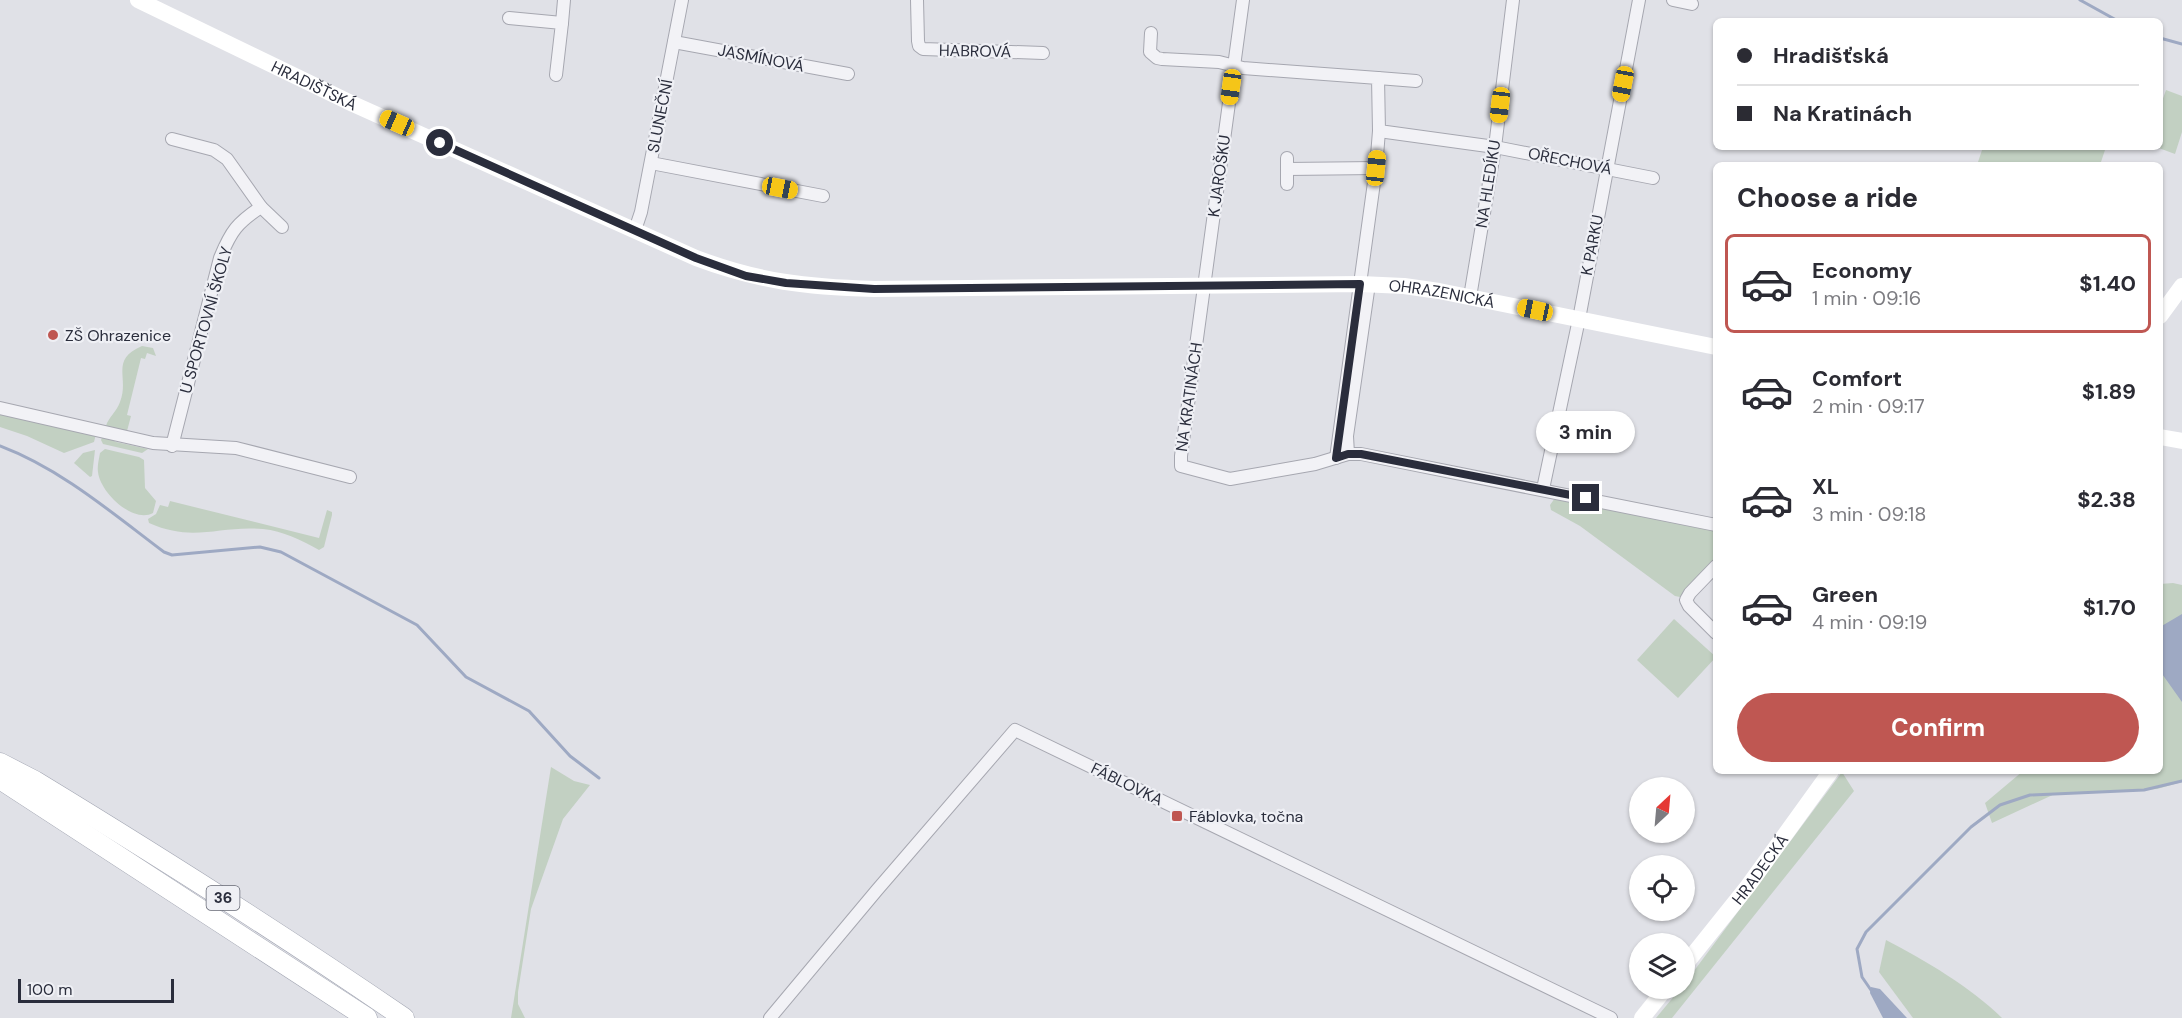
<!DOCTYPE html>
<html lang="en">
<head>
<meta charset="utf-8">
<style>
	:root { --surface:#fff; --page:#f7f7f7; --text:#2b2b33; --muted:#7c7c81; --line:#e1e1e2; --accent:#bf5752 }
	body { margin:0; font-family:"DM Sans",sans-serif; background:var(--page); color:var(--text); height:100vh; display:flex; flex-direction:column; font-size:22px; white-space:nowrap }
	* { box-sizing:border-box; margin:0 }
	p { font-size:20px; color:var(--muted) }
	.icon { flex:none; width:33px; height:33px; fill:none; stroke:currentColor; stroke-width:2; stroke-linecap:round; stroke-linejoin:round }
	.map { position:relative; flex:1; overflow:hidden }
	.drawer { position:absolute; left:1713px; top:162px; width:450px; height:612px; display:flex; flex-direction:column; background:var(--surface); border-radius:9px; box-shadow:0 2px 4px #0004 }
	.drawer>* { flex:none }
	.banner { position:absolute; left:1713px; top:18px; width:450px; height:132px; border-radius:9px; box-shadow:0 2px 4px #0004; display:grid; align-content:center; height:132px; padding:0 24px; background:var(--surface) }
	.needle { width:39px; rotate:26deg }
	.controls { position:absolute; left:1629px; top:777px; display:grid; gap:12px }
	.controls a { display:grid; place-items:center; width:66px; height:66px; border-radius:50%; background:var(--surface); box-shadow:0 2px 4px #0004; font-size:30px }
	.scale { position:absolute; left:18px; bottom:15px; width:156px; box-sizing:border-box; padding-left:6px; border:3px solid #2a2d3c; border-top:0; font-size:16px; line-height:21px; white-space:nowrap; color:#2a2d3c; -webkit-text-stroke:4px #eff0f5; paint-order:stroke }
	.end { position:absolute; width:27px; height:27px; margin:-14px; border:8px solid #2a2d3c; background:#fff; box-shadow:0 0 0 3px #fff }
	.from { border-radius:50% }
	.bubble { position:absolute; height:42px; border-radius:21px; background:var(--surface); box-shadow:0 2px 4px #0004; font-size:20px; font-weight:700; line-height:42px; text-align:center }
	.car { position:absolute; width:18px; height:36px; margin:-18px -9px; border-radius:8px; box-shadow:0 0 4px 2px #0007; background:linear-gradient(#f5c518 24%,#345 0 40%,#f5c518 0 76%,#345 0 86%,#f5c518 0) }
	.banner b { display:flex; align-items:center; gap:21px; height:57px; font-size:22px }
	.banner b+b { border-top:2px solid var(--line) }
	.banner i { width:15px; height:15px; background:var(--text) }
	ul { padding:0; list-style:none }
	li { display:flex; align-items:center; gap:18px; height:99px; margin:0 12px 9px; padding:0 12px; border:3px solid transparent; border-radius:9px }
	li div { flex:1 }
	li b { display:block; font-size:22px }
	li em { font-style:normal; font-weight:700 }
	li.on { border-color:var(--accent) }
	li>.icon { width:54px; height:54px; stroke-width:1.5 }
	h2 { padding:0 24px; font-size:27px; line-height:72px }
	.primary-button { display:flex; gap:12px; margin-top:auto; padding:12px 24px }
	.primary-button a { flex:1; height:69px; border-radius:36px; background:var(--accent); color:#fff; font-size:24px; font-weight:700; line-height:69px; text-align:center }
	.map>svg:first-child { display:block }
	.green { fill:#c2d0c2 }
	.water { fill:#9ea9c3 }
	.lines { fill:none; stroke-linecap:round; stroke-linejoin:round }
	.stream { stroke:#9ea9c3; stroke-width:3 }
	.street-casing { stroke:#a6a7b0; stroke-width:14 }
	.primary-casing { stroke:#a0a4b1; stroke-width:21 }
	.street { stroke:#f2f2f6; stroke-width:12 }
	.secondary { stroke:#fff; stroke-width:16 }
	.primary { stroke:#fff; stroke-width:20 }
	.route { stroke:#2a2d3c; stroke-width:8 }
	.poi-dot { fill:#bf5752; stroke:#eff0f5; stroke-width:2 }
	.labels { text-anchor:middle; dominant-baseline:central; stroke-width:4.5; stroke-linejoin:round; paint-order:stroke }
	.shield { fill:#eff0f5; stroke:#656874; stroke-width:1.5 }
	.shield-label { font-size:15px; font-weight:bold; fill:#2a2d3c }
	.street-label { font-size:16px; fill:#2a2d3c; stroke:#eff0f5 }
	.poi-label { font-size:16px; fill:#2a2d3c; stroke:#eff0f5; text-anchor:start }
</style>
</head>
<body>
<div class="map">
<svg width="2182" height="1018" viewBox="0 0 2182 1018">
	<rect width="100%" height="100%" fill="#e0e1e7"/>
	<g class="green">
		<polygon points="2166,90 2182,96 2182,132 2175,154 2156,147 2160,147 2160,107"/>
		<polygon points="1983,147 2106,147 2100,165 1977,165"/>
		<path d="M142 346 153 348 156 356 147 353 145 359 141 358 127 415 131 416 127 431 106 426C108 418 117 411 120 402 130 378 109 360 142 346Z"/>
		<polygon points="0,414 81,433 96,434 94,442 64,453 27,436 0,427"/>
		<polygon points="103,435 116,442 148,449 142,453 103,444 101,440"/>
		<path d="M105 449 139 457 144 460 145 488 156 501 153 513C133 524 100 492 98 472 97 466 99 459 100 453Z"/>
		<polygon points="95,450 92,476 90,477 74,463 83,453"/>
		<polygon points="1555,498 1716,530 1716,562 1685,594 1680,597 1675,596 1580,526 1551,510 1550,505"/>
		<path d="M170 501 319 538 327 510 332 512V515L324 547 319 550C301 540 283 531 263 529 219 525 194 543 149 523L148 519 156 514 160 505 168 507Z"/>
		<polygon points="2173,583 2182,585 2182,782 2157,789 2097,793 2057,793 1992,823 1985,803 2023,771 2160,771 2160,584"/>
		<polygon points="1674,619 1716,657 1678,698 1637,660"/>
		<polygon points="551,767 574,781 590,785 563,819 531,909 518,992 518,1004 525,1018 511,1018"/>
		<polygon points="1842,772 1854,791 1672,1018 1656,1018 1680,989 1684,988 1685,983"/>
		<path d="M1886 940C1926 961 1969 986 2002 1018H1913L1879 972Z"/>
	</g>
	<g class="water">
		<polygon points="2182,614 2182,702 2160,671 2160,627"/>
		<polygon points="1871,987 1880,989 1907,1018 1883,1018 1870,993"/>
	</g>
	<g class="lines">
		<g class="stream">
			<polyline points="2080,0 2118,21"/>
			<polyline points="2160,38 2182,44"/>
			<path d="M0 446C61 469 112 513 164 552L172 555 260 547 281 552 417 625 466 677 529 711 570 756 599 778"/>
			<polyline points="1873,993 1862,977 1857,949 1866,932 1971,827 2000,805 2030,795 2144,790 2182,781"/>
		</g>
		<g class="street-casing">
			<g id="street">
				<polyline points="917,0 918,41 919,46 923,49 1043,53"/>
				<polyline points="1243,0 1181,456 1181,466 1230,479 1315,464 1348,454 1361,454 1716,525"/>
				<polyline points="1673,0 1692,4"/>
				<polyline points="509,18 562,23 556,75"/>
				<polyline points="562,23 564,0"/>
				<polyline points="1151,33 1150,52 1157,58 1162,59 1219,62 1243,68 1378,78 1379,131 1495,147 1653,178"/>
				<polyline points="674,42 848,74"/>
				<polyline points="1378,78 1416,81"/>
				<polyline points="172,139 214,150 227,159 261,207"/>
				<polyline points="1287,158 1287,184"/>
				<polyline points="651,163 823,196"/>
				<polyline points="1287,169 1376,168"/>
				<polyline points="635,230 641,212 682,0"/>
				<polyline points="1470,297 1495,147 1513,0"/>
				<polyline points="0,408 153,443 236,448 350,477"/>
				<path d="M172 446 220 258C231 231 237 223 261 207L282 227"/>
				<polyline points="1348,454 1347,436 1369,284"/>
				<polyline points="1336,458 1376,168 1379,131"/>
				<polyline points="1543,489 1579,319 1639,0"/>
				<polyline points="1716,566 1690,593 1686,600 1689,606 1716,633"/>
				<polyline points="770,1018 877,890 1015,730 1611,1018"/>
			</g>
		</g>
		<g class="primary-casing">
			<g id="primary">
				<path d="M0 763 35 781C160 857 283 935 404 1018"/>
				<polyline points="0,779 367,1018"/>
			</g>
		</g>
		<use href="#street" class="street"/>
		<g class="secondary">
			<path id="s1" d="M138 0 353 104 696 258C760 282 807 287 874 289L1360 284 1404 286 1439 291 1716 347"/>
			<polyline points="2160,316 2182,286"/>
			<polyline points="2160,437 2182,441"/>
			<path id="s2" d="M1684 966 1748 886 1831 771"/>
			<polyline points="1642,1018 1666,988"/>
		</g>
		<use href="#primary" class="primary"/>
	</g>
	<g class="lines">
		<polyline class="route" points="440,143 696,258 746,276 786,283 874,289 1360,284 1336,458 1348,454 1361,454 1586,498"/>
	</g>
	<g class="poi-dot">
		<circle cx="53" cy="335" r="6"/>
		<rect x="1171" y="810" width="12" height="12" rx="3"/>
	</g>
	<g class="labels">
		<rect class="shield" x="206.5" y="886" width="33" height="24" rx="4.5"/>
		<g class="shield-label">
			<text x="223" y="898">36</text>
		</g>
		<g class="street-label">
			<text transform="translate(975 51) rotate(1)">HABROVÁ</text>
			<text transform="translate(761 58) rotate(11)">JASMÍNOVÁ</text>
			<text stroke="none"><textPath href="#s1" startOffset="196">HRADIŠŤSKÁ</textPath></text>
			<text transform="translate(660 116) rotate(-79)">SLUNEČNÍ</text>
			<text transform="translate(1570 161) rotate(11)">OŘECHOVÁ</text>
			<text transform="translate(1219 176) rotate(-82)">K JAROŠKU</text>
			<text transform="translate(1488 184) rotate(-81)">NA HLEDÍKU</text>
			<text transform="translate(1592 245) rotate(-79)">K PARKU</text>
			<text stroke="none"><textPath href="#s1" startOffset="1365">OHRAZENICKÁ</textPath></text>
			<text transform="translate(206 320) rotate(-74)">U SPORTOVNÍ ŠKOLY</text>
			<text transform="translate(1189 397) rotate(-82)">NA KRATINÁCH</text>
			<text transform="translate(1127 784) rotate(26)">FÁBLOVKA</text>
			<text stroke="none"><textPath href="#s2" startOffset="123">HRADECKÁ</textPath></text>
		</g>
		<g class="poi-label">
			<text x="65" y="335">ZŠ Ohrazenice</text>
			<text x="1189" y="816">Fáblovka, točna</text>
		</g>
	</g>
</svg>
<div class="controls">
<a><svg class="needle" viewBox="-14 -14 28 28"><path d="M0-13l5 13h-10z" fill="#e53935"/><path d="M0 13l5-13h-10z" fill="#7c7c81"/></svg></a>
<a><svg class="icon" aria-label="locate" viewBox="0 0 24 24"><circle cx="12" cy="12" r="6"/><path d="M12 2v4M12 18v4M2 12h4M18 12h4"/></svg></a>
<a><svg class="icon" aria-label="layers" viewBox="0 0 24 24"><path d="M12 4l9 5-9 5-9-5zM3 14l9 5 9-5"/></svg></a>
</div>
<div class="scale">100 m</div>
<i class="end from" style="left:440px;top:143px"></i>
<i class="end" style="left:1586px;top:498px"></i>
<div class="bubble" style="left:1536px;top:411px;width:99px">3 min</div>
<i class="car" style="left:1623px;top:84px;rotate:191deg"></i>
<i class="car" style="left:1231px;top:87px;rotate:188deg"></i>
<i class="car" style="left:1500px;top:105px;rotate:187deg"></i>
<i class="car" style="left:397px;top:123px;rotate:294deg"></i>
<i class="car" style="left:1376px;top:168px;rotate:6deg"></i>
<i class="car" style="left:780px;top:188px;rotate:101deg"></i>
<i class="car" style="left:1535px;top:310px;rotate:282deg"></i>
<div class="banner">
<b><i class="from"></i>Hradišťská</b>
<b><i></i>Na Kratinách</b>
</div>
<section class="drawer">
<h2>Choose a ride</h2>
<ul>
<li class="on"><svg class="icon" aria-label="car" viewBox="0 0 24 24"><path d="M5 17H2v-5l4-1 3-4h7l3 4 3 1v5h-3M9 17h6M6 11h13"/><circle cx="7" cy="17" r="2"/><circle cx="17" cy="17" r="2"/></svg><div><b>Economy</b><p>1 min · 09:16</p></div><em>$1.40</em></li>
<li><svg class="icon" aria-label="car" viewBox="0 0 24 24"><path d="M5 17H2v-5l4-1 3-4h7l3 4 3 1v5h-3M9 17h6M6 11h13"/><circle cx="7" cy="17" r="2"/><circle cx="17" cy="17" r="2"/></svg><div><b>Comfort</b><p>2 min · 09:17</p></div><em>$1.89</em></li>
<li><svg class="icon" aria-label="car" viewBox="0 0 24 24"><path d="M5 17H2v-5l4-1 3-4h7l3 4 3 1v5h-3M9 17h6M6 11h13"/><circle cx="7" cy="17" r="2"/><circle cx="17" cy="17" r="2"/></svg><div><b>XL</b><p>3 min · 09:18</p></div><em>$2.38</em></li>
<li><svg class="icon" aria-label="car" viewBox="0 0 24 24"><path d="M5 17H2v-5l4-1 3-4h7l3 4 3 1v5h-3M9 17h6M6 11h13"/><circle cx="7" cy="17" r="2"/><circle cx="17" cy="17" r="2"/></svg><div><b>Green</b><p>4 min · 09:19</p></div><em>$1.70</em></li>
</ul>
<div class="primary-button"><a>Confirm</a></div>
</section>
</div>
</body>
</html>
